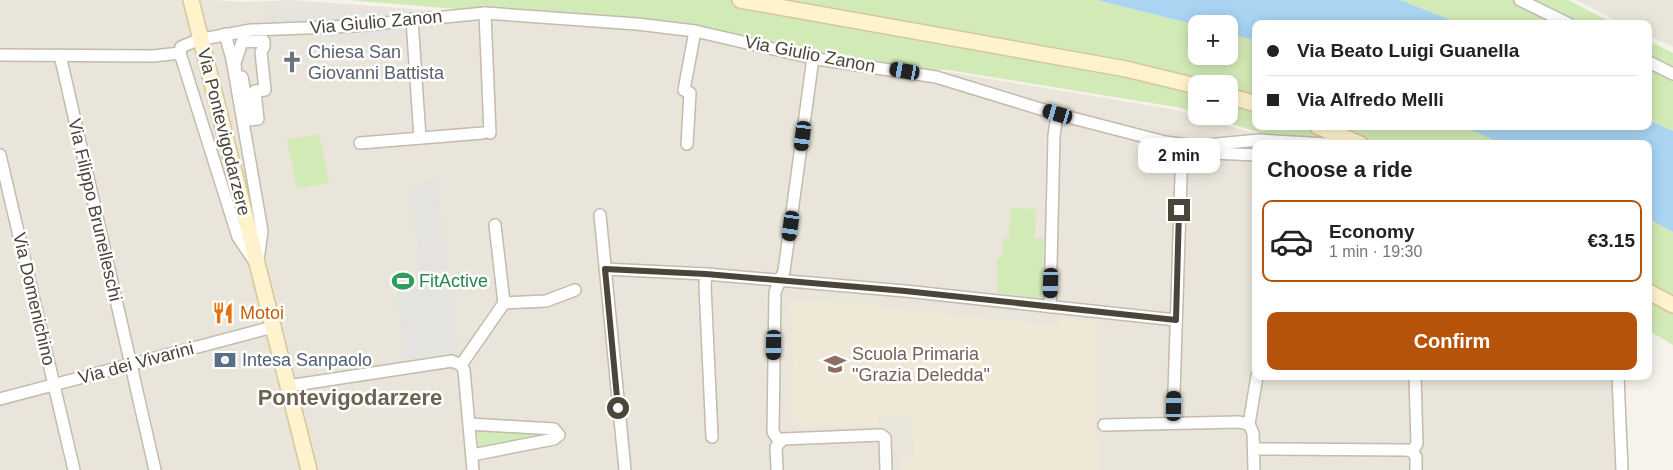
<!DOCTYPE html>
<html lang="en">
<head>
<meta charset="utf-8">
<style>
	:root { --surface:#fff; --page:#f6f6f6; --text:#222; --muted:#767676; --line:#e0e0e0; --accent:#b45309 }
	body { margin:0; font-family:Helvetica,sans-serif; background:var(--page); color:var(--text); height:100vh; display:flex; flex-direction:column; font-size:19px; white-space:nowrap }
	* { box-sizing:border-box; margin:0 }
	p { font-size:16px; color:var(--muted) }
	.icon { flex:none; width:28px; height:28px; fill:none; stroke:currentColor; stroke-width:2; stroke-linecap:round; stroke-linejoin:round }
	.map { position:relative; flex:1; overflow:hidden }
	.panel { position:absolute; left:1252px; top:140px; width:400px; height:240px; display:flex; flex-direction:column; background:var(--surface); border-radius:10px; box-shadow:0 2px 12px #0003 }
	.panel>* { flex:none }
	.top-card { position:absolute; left:1252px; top:20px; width:400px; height:110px; border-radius:10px; box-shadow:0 2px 12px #0003; display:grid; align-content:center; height:110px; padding:0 15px; background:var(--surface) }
	.tools { position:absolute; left:1188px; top:15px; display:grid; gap:10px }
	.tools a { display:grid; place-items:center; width:50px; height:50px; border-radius:10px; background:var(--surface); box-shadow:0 2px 12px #0003; font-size:25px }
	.end { position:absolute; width:22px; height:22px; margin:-11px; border:6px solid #4b4439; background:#fff; box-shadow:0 0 0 2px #fff }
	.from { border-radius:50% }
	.bubble { position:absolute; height:35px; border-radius:10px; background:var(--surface); box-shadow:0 2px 12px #0003; font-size:16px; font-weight:700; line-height:35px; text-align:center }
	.car { position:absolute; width:15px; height:30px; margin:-15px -8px; border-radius:6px; box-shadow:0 0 4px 1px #0007; background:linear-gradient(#222 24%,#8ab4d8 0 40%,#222 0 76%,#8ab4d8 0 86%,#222 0) }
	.top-card b { display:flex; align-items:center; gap:18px; height:48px; font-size:19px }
	.top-card b+b { border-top:1px solid var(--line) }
	.top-card i { width:12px; height:12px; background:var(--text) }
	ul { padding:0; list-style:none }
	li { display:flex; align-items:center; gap:15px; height:82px; margin:0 10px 8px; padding:0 5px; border:2px solid transparent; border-radius:10px }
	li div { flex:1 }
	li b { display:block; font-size:19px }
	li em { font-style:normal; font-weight:700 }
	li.active { border-color:var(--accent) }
	li>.icon { width:45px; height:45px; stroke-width:1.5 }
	h2 { padding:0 15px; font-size:22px; line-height:60px }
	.action { display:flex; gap:10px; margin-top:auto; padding:10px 15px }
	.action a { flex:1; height:58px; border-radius:10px; background:var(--accent); color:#fff; font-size:20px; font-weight:700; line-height:58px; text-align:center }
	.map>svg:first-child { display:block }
	.residential { fill:#eae5da }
	.education { fill:#efe8d6 }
	.green { fill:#d2eab5 }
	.parking { fill:#e5e3e0 }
	.water { fill:#a9d4f2 }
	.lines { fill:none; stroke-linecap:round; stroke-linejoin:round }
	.street-casing { stroke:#c2bbae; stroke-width:14 }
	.secondary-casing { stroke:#d6c79b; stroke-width:18 }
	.street { stroke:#fff; stroke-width:11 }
	.secondary { stroke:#fff3cd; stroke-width:15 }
	.route { stroke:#4b4439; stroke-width:6 }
	.labels { text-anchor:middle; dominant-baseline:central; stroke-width:5; stroke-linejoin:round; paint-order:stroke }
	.street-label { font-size:18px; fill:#4b4439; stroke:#fff }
	.worship-label { font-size:18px; fill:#5b616d; stroke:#fff; text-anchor:start }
	.leisure-label { font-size:18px; fill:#27864d; stroke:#fff; text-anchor:start }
	.food-label { font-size:18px; fill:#c56008; stroke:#fff; text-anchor:start }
	.education-label { font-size:18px; fill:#785e54; stroke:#fff; text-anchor:start }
	.service-label { font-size:18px; fill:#4e5e75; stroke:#fff; text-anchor:start }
	.district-label { font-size:22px; font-weight:bold; fill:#6e6250; stroke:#fff }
</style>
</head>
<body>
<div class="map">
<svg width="1673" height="470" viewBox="0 0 1673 470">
	<rect width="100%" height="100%" fill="#f6f3ec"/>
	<g class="residential">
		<polygon points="0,0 213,0 245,2 292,0 635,25 887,70 948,72 1177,110 1287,144 1256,144 1256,376 1613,376 1621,470 0,470"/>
		<polygon points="1576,0 1673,0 1673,47 1649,36 1649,24 1623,24"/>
	</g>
	<polygon class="education" points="791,301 876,303 876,307 1059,326 1060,317 1095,321 1097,470 903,470 903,458 915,457 912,414 878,415 877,426 794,425"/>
	<g class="green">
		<polygon points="348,0 1097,0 1196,25 1196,56 1229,56 1229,33 1256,41 1256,126 1463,126 1502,144 1295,144 1207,116 1229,116 1229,84 1196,84 1196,113 1176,107 948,70 920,70 778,49 695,29"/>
		<polygon points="1400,0 1568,0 1615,24 1461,24"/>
		<polygon points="1649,41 1673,53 1673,131 1649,120"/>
		<polygon points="319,134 329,183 297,189 287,140"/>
		<polygon points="1011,208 1036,209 1035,238 1044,238 1042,298 997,293 997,258 1002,258 1003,239 1009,238"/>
		<polygon points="1649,219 1673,232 1673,345 1649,331"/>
		<polygon points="477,430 535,433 535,437 479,447"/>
	</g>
	<g class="parking">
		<polygon points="388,10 389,15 343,16 343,20 268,22 264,13"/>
		<polygon points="393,27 397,35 334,43 329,34"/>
		<polygon points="436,182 459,351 406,360 397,293 422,289 410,184"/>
	</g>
	<g class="water">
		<polygon points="1097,0 1400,0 1461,24 1256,24 1256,41 1229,33 1229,24 1196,25"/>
		<polygon points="1649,120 1673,131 1673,232 1649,219 1649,144 1502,144 1463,126 1649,126"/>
	</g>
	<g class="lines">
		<g class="street-casing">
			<g id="street">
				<polyline points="1520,0 1569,24"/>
				<polyline points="485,13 490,133"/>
				<polyline points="412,19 420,138"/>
				<polyline points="225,34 232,59 262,231 258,260"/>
				<polyline points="208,38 251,30 354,26 485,13 637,24 695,31 817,59 936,77 1057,114 1165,142 1196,146 1259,140 1327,144"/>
				<polygon points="264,41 264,47 261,52 265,90 255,91 258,119 250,120 242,77 236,78 235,63 242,42"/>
				<polyline points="180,53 238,237 255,262"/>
				<polyline points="180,53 181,47 193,42"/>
				<polyline points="0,55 153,56 180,53"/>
				<polyline points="60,55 155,470"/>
				<polyline points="1649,62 1673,74"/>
				<polyline points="360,143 483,133"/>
				<polyline points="687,144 690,93 684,90 695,31"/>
				<polyline points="1210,145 1213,153 1256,155"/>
				<polyline points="0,155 74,470"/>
				<polyline points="600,215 625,470"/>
				<polyline points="605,269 706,274 905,291 1176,320"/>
				<polyline points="706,274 705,286 712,437"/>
				<polyline points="504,303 546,301 575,290"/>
				<polyline points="1050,307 1054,136 1057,114"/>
				<polyline points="461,365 504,303 495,225"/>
				<polyline points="461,365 464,370 473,470"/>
				<polyline points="1618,376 1622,470"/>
				<polyline points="288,386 452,361 461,365"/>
				<polyline points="0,399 273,327"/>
				<polyline points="1173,423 1182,145"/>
				<polyline points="469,424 554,429 559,435 554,439 472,455"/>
				<polyline points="1249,424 1257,376"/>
				<polyline points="1249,424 1253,433 1254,470"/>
				<polyline points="1104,425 1238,422 1249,424"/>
				<polyline points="779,441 773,432 775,292 784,271 813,58"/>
				<polyline points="1254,449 1406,450 1412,451 1416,457 1416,470"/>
				<polyline points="1412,451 1417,444 1415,376"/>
				<polyline points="777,470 776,447 783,439 881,435 885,438 886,470"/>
			</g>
		</g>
		<g class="secondary-casing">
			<g id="secondary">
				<polyline points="191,0 309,470"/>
				<polyline points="740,0 1126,69 1196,86"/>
				<polyline points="1229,96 1256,104"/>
				<polyline points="1317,126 1360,144"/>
				<polyline points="1649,292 1673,305"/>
			</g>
		</g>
		<use href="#street" class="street"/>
		<use href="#secondary" class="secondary"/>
	</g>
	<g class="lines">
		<polyline class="route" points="618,408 605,269 706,274 905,291 1176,320 1179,210"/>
	</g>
	<defs>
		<g id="church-bare" transform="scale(1.725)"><path d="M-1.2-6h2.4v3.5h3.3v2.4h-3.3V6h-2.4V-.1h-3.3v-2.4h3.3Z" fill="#6b7280" stroke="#fff" stroke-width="2.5" paint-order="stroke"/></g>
		<g id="stadium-bare" transform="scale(1.725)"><path d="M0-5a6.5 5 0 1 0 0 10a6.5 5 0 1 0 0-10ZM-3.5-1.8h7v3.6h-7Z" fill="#2e9e5b" stroke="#fff" stroke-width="2.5" paint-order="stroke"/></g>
		<g id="restaurant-bare" transform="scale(1.725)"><path d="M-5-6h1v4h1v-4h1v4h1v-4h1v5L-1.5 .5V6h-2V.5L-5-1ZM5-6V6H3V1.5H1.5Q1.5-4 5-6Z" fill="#e8710a" stroke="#fff" stroke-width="2.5" paint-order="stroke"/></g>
		<g id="bank-bare" transform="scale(1.725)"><path d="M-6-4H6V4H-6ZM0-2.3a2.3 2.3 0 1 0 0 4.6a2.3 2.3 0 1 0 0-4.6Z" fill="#5c6f8a" stroke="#fff" stroke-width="2.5" paint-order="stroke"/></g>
		<g id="school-bare" transform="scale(1.725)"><path d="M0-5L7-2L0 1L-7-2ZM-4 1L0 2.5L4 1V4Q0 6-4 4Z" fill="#8d6e63" stroke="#fff" stroke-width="2.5" paint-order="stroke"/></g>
	</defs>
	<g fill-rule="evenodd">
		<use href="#church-bare" x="292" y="62"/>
		<use href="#stadium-bare" x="403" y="281"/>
		<use href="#restaurant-bare" x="223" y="313"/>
		<use href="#bank-bare" x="225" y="360"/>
		<use href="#school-bare" x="835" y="364"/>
	</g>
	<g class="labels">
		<g class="street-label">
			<text transform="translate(376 22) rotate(-5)">Via Giulio Zanon</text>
			<text transform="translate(810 54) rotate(11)">Via Giulio Zanon</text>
			<text transform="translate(224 132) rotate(76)">Via Pontevigodarzere</text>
			<text transform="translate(95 210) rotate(77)">Via Filippo Brunelleschi</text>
			<text transform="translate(34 299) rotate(77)">Via Domenichino</text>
			<text transform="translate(136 363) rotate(-15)">Via dei Vivarini</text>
		</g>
		<g class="worship-label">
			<text x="308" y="52">Chiesa San<tspan x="308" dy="21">Giovanni Battista</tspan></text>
		</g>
		<g class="leisure-label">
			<text x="419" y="281">FitActive</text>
		</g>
		<g class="food-label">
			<text x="240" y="313">Motoi</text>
		</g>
		<g class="education-label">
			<text x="852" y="354">Scuola Primaria<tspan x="852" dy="21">"Grazia Deledda"</tspan></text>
		</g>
		<g class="service-label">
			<text x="242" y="360">Intesa Sanpaolo</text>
		</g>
		<g class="district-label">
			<text x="350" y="397">Pontevigodarzere</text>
		</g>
	</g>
</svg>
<div class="tools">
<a>+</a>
<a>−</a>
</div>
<i class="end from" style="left:618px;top:408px"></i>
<i class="end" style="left:1179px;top:210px"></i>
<div class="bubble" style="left:1138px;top:138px;width:82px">2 min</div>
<i class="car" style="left:905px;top:71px;rotate:280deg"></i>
<i class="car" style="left:1058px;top:114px;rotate:286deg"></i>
<i class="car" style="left:803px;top:136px;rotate:187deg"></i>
<i class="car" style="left:791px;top:226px;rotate:188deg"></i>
<i class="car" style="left:1051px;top:283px;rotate:182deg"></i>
<i class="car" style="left:774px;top:345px;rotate:181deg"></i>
<i class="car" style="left:1174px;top:406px;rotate:1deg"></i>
<div class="top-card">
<b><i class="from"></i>Via Beato Luigi Guanella</b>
<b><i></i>Via Alfredo Melli</b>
</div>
<section class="panel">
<h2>Choose a ride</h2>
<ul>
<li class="active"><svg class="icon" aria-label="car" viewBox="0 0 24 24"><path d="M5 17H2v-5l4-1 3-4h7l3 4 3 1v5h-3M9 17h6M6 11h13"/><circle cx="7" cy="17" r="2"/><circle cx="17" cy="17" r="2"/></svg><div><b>Economy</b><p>1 min · 19:30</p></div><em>€3.15</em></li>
</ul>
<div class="action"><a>Confirm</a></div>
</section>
</div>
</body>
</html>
